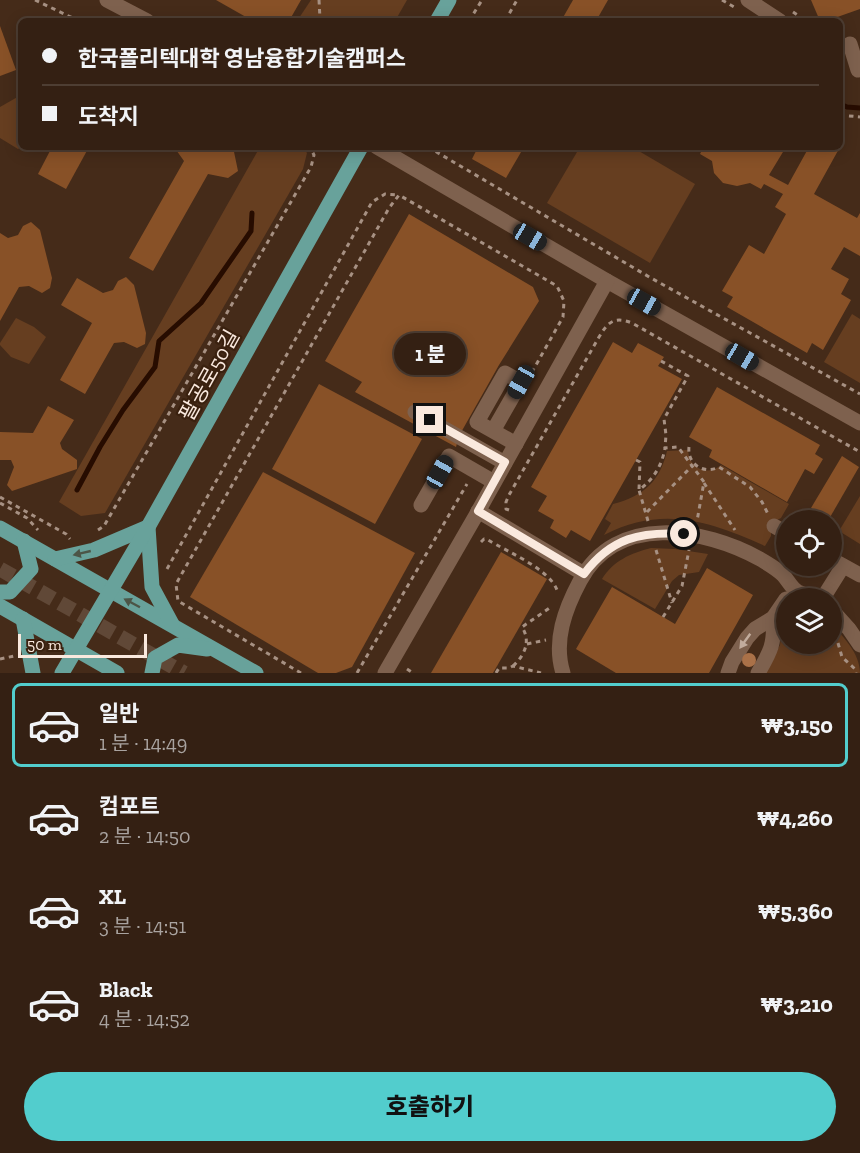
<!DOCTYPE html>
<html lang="ko">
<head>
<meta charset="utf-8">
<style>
	:root { --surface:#342013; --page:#3c281c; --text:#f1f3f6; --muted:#a9a3a0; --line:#4e3e33; --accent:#52cdcd }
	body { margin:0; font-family:"Zilla Slab","Noto Sans KR",serif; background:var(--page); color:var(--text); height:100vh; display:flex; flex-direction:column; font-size:22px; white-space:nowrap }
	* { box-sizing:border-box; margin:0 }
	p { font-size:20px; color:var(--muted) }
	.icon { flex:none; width:33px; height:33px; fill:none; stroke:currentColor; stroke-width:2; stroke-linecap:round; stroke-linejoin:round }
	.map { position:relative; height:673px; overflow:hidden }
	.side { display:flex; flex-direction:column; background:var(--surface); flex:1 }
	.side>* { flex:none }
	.top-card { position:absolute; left:18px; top:18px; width:825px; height:132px; border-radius:9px; box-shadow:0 3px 15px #0003,0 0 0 2px var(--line); display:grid; align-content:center; height:132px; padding:0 24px; background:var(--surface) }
	.fabs { position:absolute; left:776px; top:510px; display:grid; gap:12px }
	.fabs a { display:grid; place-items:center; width:66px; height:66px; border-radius:50%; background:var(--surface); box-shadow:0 3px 15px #0003,0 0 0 2px var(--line); font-size:30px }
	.scale { position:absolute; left:18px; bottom:15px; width:129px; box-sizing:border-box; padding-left:6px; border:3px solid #fae9de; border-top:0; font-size:16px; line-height:21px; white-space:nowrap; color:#fae9de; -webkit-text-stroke:4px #3a210f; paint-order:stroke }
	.end { position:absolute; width:27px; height:27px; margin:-14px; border:8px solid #fae9de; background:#111; box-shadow:0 0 0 3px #111 }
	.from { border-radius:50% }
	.bubble { position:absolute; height:42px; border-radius:21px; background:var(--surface); box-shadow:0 3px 15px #0003,0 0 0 2px var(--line); font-size:20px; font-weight:800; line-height:42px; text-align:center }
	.car { position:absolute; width:18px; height:36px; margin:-18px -9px; border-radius:8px; box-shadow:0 0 4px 2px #0007; background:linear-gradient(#222 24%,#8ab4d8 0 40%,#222 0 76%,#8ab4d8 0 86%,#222 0) }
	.top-card b { display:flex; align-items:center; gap:21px; height:57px; font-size:22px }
	.top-card b+b { border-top:2px solid var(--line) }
	.top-card i { width:15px; height:15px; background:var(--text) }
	ul { padding:10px 0 0; list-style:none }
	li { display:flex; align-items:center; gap:18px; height:84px; margin:0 12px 9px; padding:0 12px; border:3px solid transparent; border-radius:9px }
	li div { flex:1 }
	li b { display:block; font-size:22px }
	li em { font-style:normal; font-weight:800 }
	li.active { border-color:var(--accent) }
	li>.icon { width:54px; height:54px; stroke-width:1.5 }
	.action { display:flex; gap:12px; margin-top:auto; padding:12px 24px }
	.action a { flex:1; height:69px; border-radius:36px; background:var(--accent); color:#111; font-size:24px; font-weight:800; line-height:69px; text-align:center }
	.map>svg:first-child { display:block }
	.green { fill:#663e20 }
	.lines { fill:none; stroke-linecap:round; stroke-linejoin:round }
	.stream { stroke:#270c00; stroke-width:5 }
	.building { fill:#885127 }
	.major-tunnel { stroke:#604837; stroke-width:15; stroke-dasharray:15 8; stroke-linecap:butt }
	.path { stroke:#a79183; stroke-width:3; stroke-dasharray:4.5 4.5; stroke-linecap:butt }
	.minor { stroke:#7e614e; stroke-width:15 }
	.major { stroke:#68a29b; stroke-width:15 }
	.tree { fill:#aa7148 }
	.oneway { fill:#4c5547 }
	.oneway2 { fill:#c2ac9d }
	.route { stroke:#fae9de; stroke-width:8 }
	.labels { text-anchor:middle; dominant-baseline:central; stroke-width:4.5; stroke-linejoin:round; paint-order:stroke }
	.street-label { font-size:21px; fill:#fae9de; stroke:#3a210f }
</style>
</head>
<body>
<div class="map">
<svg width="860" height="673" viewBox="0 0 860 673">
	<rect width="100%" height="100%" fill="#452b19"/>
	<g class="green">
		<polygon points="311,0 407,0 395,21 297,21"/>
		<polygon points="21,95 21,147 18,149 0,138 0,107"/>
		<polygon points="260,147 302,147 307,153 303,169 105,513 81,516 59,502"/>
		<polygon points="580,147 632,147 695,184 650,263 547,203"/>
		<polygon points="852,314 860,319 860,383 824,362"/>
		<polygon points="16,318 34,327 46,337 29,364 11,357 0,345 0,343"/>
		<path d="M688 450C689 468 707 477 721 465L789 504 781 518 775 521 771 529V536L765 546C710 521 662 505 604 535L611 523 605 519 613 504C644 496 660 481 667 451Z"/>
		<polygon points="860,496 860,544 839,531"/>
		<path d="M651 548 675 549 708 554 699 572 679 575 672 581 655 609 602 579C613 561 631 553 651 548Z"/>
		<path d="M786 617V644H831V623C843 637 860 653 860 673H765L780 645 783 624Z"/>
	</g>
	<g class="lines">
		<g class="stream">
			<polyline points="840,104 847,107 860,108"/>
			<polyline points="77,490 100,447 123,410 155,367 159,341 201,303 251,231 252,213"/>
		</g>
	</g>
	<g class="building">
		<polygon points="216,0 301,0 289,21 253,21"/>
		<polygon points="573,0 608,0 596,21 561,21"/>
		<polygon points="811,0 860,0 860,9 826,21 820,21"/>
		<polygon points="0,26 16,70 0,76"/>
		<polygon points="52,147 89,147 66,189 38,174"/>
		<polygon points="174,147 233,147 238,171 228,178 208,174 153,271 129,258 184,161"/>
		<polygon points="478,147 524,147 506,178 472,159"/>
		<polygon points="696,147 786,147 769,175 788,185 809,147 840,147 814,194 857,218 860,213 860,256 844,247 831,269 849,279 841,294 851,300 823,350 812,343 807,353 727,307 733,297 722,291 749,245 764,254 786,214 775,207 783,194 764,184 761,189 750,183 737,186 723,183 714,173 712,161 700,154 702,150"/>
		<polygon points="409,214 533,287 539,301 499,365 459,436 456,447 355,392 362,382 325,361"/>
		<polygon points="31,222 40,230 52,278 50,288 42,293 29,286 19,287 0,321 0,233 8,238 18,235 23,226"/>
		<polygon points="126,277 134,285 146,333 145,344 137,348 124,342 114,343 85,394 60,380 92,323 61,305 77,278 103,293 113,290 118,281"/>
		<polygon points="613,342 632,353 638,343 664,357 658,366 682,379 590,541 571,530 566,538 550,528 554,520 538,511 547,496 531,487"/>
		<polygon points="319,384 422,439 375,524 272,469"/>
		<polygon points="717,387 820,445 815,454 823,459 814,474 805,469 787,502 709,457 712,450 689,437"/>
		<polygon points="48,406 74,420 60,443 62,449 77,460 77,469 12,491 7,485 14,467 11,460 0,460 0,432 33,433"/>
		<polygon points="842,456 859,467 829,519 811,508"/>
		<polygon points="263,472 415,553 352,667 336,673 318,673 190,597"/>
		<polygon points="501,552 547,579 493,673 431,673"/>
		<polygon points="707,568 753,595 709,673 616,673 576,649 612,587 675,624"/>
	</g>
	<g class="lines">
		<polyline class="major-tunnel" points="0,569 184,673"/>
		<g class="path">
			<polyline points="35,0 79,21"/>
			<polyline points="319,0 320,19"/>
			<polyline points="722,0 734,7"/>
			<polyline points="793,12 806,21"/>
			<polyline points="469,21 482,0"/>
			<polyline points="505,21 517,0"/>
			<polyline points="840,115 860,117"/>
			<polyline points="428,147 651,278 860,394"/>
			<polyline points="661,361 688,376 664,419 666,435 665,448"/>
			<path d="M689 447C687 464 704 475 719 467L750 487 762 502 768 514"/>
			<polyline points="636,460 640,462 639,490"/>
			<polyline points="704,483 735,530"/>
			<polyline points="0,497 66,534 70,539"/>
			<polyline points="0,503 27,518 38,530"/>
			<path d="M509 510 506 509V502L509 495 599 337C608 322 614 316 632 323L860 452"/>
			<polyline points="647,512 692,466"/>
			<path d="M648 521 639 490C654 479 662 465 665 448L678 447 704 482 697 521"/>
			<polyline points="98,530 104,526 311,167 314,155 310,147"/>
			<path d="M481 542 484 539 488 540C508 552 549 569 557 590"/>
			<polyline points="656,550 672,603"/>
			<polyline points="167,569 372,202 385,194 398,195"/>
			<polyline points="663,617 682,586 689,550"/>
			<polyline points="838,643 842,657 855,669 856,673"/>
			<polyline points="527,644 546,640"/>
			<polyline points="0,659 14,656"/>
			<path d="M513 666C525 655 531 641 522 627L551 607"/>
			<polyline points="407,669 413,673"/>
			<polyline points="301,673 178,601 176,584 389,208 399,195 557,286 564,301 563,317 532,372"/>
			<polyline points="357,673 467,484"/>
			<polyline points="496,673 499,668 509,668 513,666 541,673"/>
		</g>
		<g class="minor">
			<polyline points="107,0 147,21"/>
			<polyline points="748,0 780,21"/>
			<polyline points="850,44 858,70"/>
			<polyline points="377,147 607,281 860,423"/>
			<polyline points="415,412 505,463"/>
			<polyline points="493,431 477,422 505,373 521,382 493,431 516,444"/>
			<polyline points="421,505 449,456 494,482"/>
			<polyline points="478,511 584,574"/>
			<polyline points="774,526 786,533"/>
			<polyline points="831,559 860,575"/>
			<polyline points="823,598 843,566"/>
			<polyline points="831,609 849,629 860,645"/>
			<polyline points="385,673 475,517 607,281"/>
			<path d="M563 673C553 641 565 609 580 581 616 513 704 528 760 559 768 564 776 568 783 575 788 580 791 588 798 592 804 595 813 596 820 598"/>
			<polyline points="728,673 732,662 747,638 755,629 773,618 786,599"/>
			<path d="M758 673C771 651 775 643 773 618"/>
		</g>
		<g class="major">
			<polyline points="437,21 449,0"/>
			<path d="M0 528C85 577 171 624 256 673"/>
			<polyline points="55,559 94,550 148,527 152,587 172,624"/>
			<polyline points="0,592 10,592 31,569 24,541"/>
			<polyline points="0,606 117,673"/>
			<polyline points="23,619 33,673"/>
			<polyline points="62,673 148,527 361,147"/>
			<polyline points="152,673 155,658 178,645 207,649"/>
		</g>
	</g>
	<circle class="tree" cx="749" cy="660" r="7"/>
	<defs><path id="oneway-solid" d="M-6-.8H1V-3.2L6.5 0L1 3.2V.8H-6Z" transform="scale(1.5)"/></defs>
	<g class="oneway">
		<use href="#oneway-solid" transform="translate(82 553) rotate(167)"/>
		<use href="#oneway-solid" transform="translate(132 603) rotate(-152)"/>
	</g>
	<use class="oneway2" href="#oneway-solid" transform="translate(745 641) rotate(126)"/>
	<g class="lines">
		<path class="route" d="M430 420 505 462 478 511 584 574C611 538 641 531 684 534"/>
	</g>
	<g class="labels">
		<g class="street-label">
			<text transform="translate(209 375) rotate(-61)">팔공로50길</text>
		</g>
	</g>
</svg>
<div class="fabs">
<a><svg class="icon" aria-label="locate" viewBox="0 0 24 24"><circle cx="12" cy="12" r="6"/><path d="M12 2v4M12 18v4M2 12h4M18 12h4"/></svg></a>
<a><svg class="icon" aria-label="layers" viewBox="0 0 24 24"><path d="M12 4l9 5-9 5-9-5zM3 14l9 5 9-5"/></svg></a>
</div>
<div class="scale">50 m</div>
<i class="end from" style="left:684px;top:534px"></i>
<i class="end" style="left:430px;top:420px"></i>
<div class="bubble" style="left:394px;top:333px;width:72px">1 분</div>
<i class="car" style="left:530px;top:237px;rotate:120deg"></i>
<i class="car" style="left:644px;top:302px;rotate:119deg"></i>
<i class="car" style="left:742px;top:357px;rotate:120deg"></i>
<i class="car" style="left:521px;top:382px;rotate:209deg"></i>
<i class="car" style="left:440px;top:472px;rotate:29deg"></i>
<div class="top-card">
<b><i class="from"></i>한국폴리텍대학 영남융합기술캠퍼스</b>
<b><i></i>도착지</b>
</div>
</div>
<section class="side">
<ul>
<li class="active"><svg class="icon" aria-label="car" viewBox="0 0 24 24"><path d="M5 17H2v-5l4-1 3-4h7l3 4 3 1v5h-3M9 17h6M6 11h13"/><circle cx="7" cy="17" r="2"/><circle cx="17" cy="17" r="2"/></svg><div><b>일반</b><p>1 분 · 14:49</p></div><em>₩3,150</em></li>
<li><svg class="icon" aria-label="car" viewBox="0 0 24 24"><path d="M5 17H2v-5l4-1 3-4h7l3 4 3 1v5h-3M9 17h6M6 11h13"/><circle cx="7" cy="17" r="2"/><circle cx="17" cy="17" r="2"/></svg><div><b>컴포트</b><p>2 분 · 14:50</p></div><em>₩4,260</em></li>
<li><svg class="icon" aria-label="car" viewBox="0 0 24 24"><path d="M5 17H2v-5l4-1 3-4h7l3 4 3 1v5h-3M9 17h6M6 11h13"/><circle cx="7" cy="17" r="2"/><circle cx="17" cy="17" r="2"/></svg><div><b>XL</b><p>3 분 · 14:51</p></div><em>₩5,360</em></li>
<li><svg class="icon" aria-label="car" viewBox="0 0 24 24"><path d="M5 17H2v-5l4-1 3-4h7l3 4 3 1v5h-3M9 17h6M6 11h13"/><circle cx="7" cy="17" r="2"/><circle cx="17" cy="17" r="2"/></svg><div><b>Black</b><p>4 분 · 14:52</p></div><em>₩3,210</em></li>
</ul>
<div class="action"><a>호출하기</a></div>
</section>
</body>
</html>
